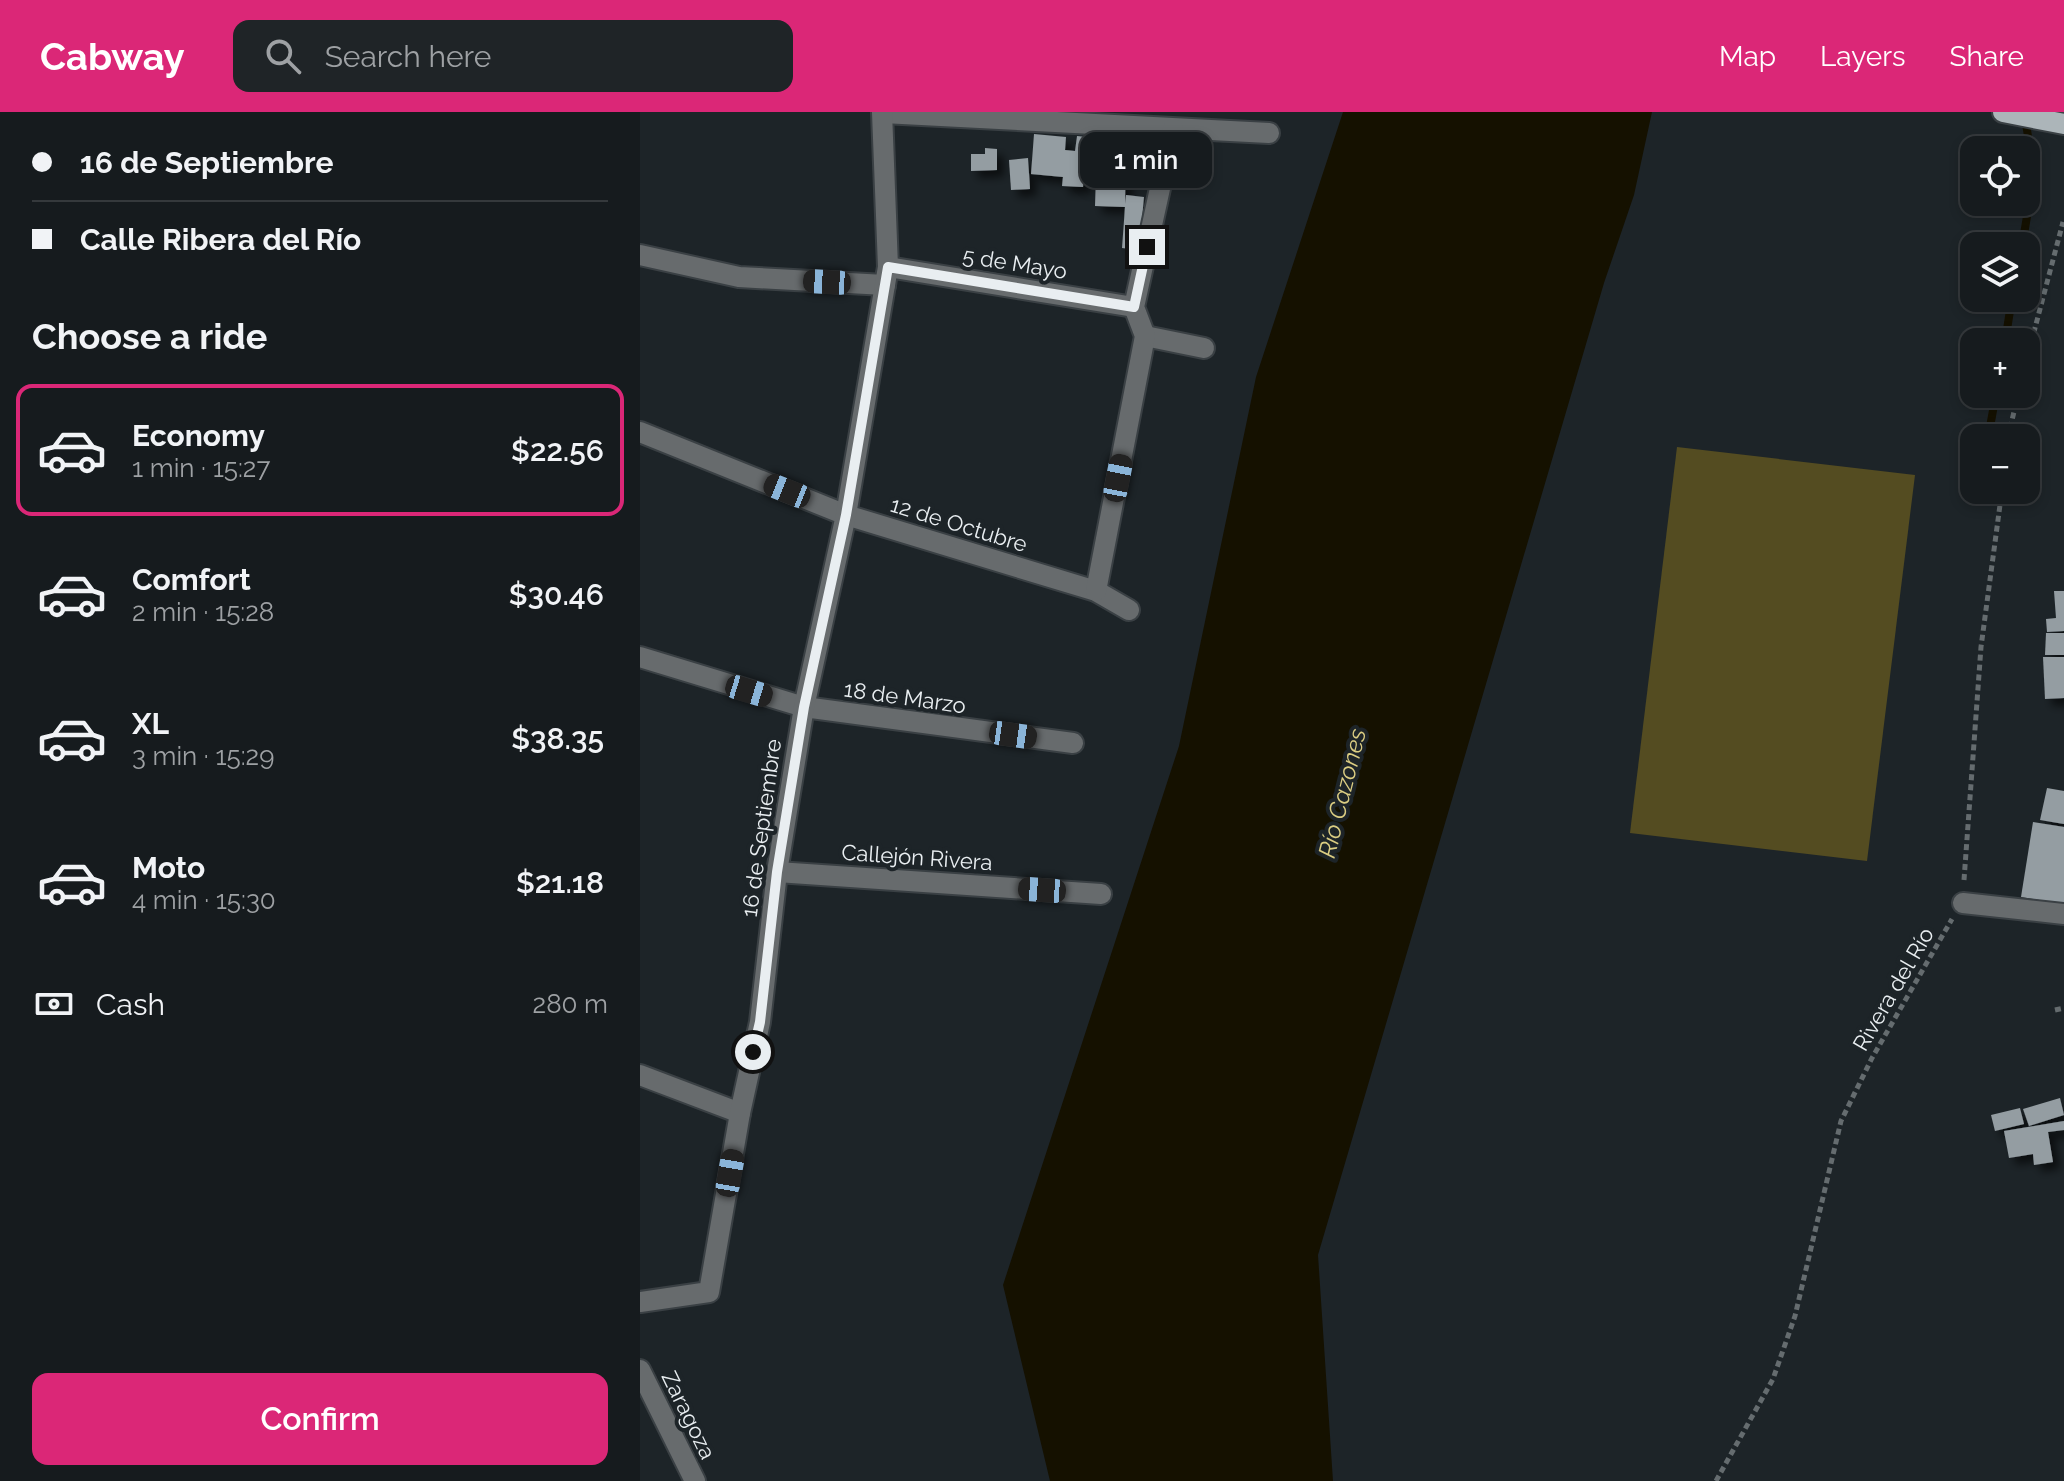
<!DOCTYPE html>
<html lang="en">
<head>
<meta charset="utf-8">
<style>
	:root { --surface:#161b1e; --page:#1f2427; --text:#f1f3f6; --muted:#9ea1a4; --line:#35393c; --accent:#db2777 }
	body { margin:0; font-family:Raleway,sans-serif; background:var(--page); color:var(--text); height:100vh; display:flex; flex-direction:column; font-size:30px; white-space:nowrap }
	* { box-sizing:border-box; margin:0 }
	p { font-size:26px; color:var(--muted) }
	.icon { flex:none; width:44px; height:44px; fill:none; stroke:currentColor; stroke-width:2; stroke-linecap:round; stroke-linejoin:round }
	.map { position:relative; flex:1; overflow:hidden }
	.side { display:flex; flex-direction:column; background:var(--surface); width:640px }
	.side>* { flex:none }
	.banner { display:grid; align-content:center; height:176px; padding:0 32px; background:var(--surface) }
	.fabs { position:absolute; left:1320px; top:24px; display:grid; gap:16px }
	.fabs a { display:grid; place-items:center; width:80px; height:80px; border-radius:16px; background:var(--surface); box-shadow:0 4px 12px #0003,0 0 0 2px var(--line); font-size:40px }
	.end { position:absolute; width:36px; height:36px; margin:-18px; border:10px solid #e9eef1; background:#111; box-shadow:0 0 0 4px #111 }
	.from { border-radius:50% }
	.bubble { position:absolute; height:56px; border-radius:16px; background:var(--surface); box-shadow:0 4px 12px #0003,0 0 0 2px var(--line); font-size:26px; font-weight:600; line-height:56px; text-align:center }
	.car { position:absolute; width:24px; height:48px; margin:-24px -12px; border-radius:10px; box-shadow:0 0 6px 2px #0007; background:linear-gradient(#222 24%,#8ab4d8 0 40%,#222 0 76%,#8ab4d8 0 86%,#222 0) }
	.banner b { display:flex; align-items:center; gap:28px; height:76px; font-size:30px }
	.banner b+b { border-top:2px solid var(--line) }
	.banner i { width:20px; height:20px; background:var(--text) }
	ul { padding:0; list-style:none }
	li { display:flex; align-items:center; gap:24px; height:132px; margin:0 16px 12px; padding:0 16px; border:4px solid transparent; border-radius:16px }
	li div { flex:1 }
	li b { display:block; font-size:30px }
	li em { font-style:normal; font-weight:600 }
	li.active { border-color:var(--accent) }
	li>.icon { width:72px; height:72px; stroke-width:1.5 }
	h2 { padding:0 32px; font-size:36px; line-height:96px }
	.pay { display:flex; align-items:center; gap:20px; height:88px; padding:0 32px; font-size:30px }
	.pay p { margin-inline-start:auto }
	.action { display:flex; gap:16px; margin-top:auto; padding:16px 32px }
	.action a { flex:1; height:92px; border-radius:16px; background:var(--accent); color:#fff; font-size:32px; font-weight:600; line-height:92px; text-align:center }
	header { display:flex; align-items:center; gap:48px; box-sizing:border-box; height:112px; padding:0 40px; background:var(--accent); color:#fff }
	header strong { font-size:38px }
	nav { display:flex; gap:44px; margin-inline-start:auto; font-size:28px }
	.search { width:560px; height:72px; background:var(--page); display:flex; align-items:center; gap:20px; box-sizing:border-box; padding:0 28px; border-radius:16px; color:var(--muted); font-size:30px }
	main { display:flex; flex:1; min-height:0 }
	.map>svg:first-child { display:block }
	.green { fill:#544c21 }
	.water { fill:#151100 }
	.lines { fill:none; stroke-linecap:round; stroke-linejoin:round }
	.stream { stroke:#151100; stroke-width:8 }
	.building { fill:#949da2; filter:url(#shadow) }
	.street-casing { stroke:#3a4044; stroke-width:24 }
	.primary-casing { stroke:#3a4044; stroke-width:24 }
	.path { stroke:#656c6f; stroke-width:5; stroke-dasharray:6 4; stroke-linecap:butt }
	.street { stroke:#676b6d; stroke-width:20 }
	.primary { stroke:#acb5b9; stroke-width:20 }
	.route { stroke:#e9eef1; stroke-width:10 }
	.labels { text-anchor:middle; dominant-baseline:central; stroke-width:8; stroke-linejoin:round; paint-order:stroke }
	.street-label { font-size:22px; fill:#e9eef1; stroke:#1d2428 }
	.water-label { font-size:24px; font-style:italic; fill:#dbcd82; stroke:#1d2428 }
</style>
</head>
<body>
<header>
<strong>Cabway</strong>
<div class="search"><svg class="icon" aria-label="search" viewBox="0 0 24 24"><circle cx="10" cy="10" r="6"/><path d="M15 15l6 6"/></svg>Search here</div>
<nav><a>Map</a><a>Layers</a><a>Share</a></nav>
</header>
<main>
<section class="side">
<div class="banner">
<b><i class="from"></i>16 de Septiembre</b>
<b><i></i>Calle Ribera del Río</b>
</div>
<h2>Choose a ride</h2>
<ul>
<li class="active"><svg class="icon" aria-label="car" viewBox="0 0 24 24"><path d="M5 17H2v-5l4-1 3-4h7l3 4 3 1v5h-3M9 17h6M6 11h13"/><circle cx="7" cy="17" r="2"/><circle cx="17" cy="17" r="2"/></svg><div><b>Economy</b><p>1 min · 15:27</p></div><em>$22.56</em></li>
<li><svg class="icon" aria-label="car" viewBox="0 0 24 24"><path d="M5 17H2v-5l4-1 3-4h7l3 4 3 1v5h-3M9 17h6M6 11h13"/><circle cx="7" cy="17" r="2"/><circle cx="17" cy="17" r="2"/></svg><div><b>Comfort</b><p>2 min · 15:28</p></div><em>$30.46</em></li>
<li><svg class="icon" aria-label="car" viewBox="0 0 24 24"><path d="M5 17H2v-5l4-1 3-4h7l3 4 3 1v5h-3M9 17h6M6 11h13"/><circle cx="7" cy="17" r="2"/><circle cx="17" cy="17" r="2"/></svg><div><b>XL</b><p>3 min · 15:29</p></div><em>$38.35</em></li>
<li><svg class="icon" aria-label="car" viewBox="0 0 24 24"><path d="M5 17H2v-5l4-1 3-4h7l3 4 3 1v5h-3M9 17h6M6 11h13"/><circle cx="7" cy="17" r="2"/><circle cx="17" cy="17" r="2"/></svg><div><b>Moto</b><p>4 min · 15:30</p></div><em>$21.18</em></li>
</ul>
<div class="pay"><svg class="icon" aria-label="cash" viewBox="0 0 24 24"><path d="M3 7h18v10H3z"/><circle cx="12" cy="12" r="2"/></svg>Cash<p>280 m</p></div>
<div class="action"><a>Confirm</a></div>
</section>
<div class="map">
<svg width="1424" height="1369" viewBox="0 0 1424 1369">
	<defs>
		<filter id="shadow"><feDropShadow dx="7" dy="7" stdDeviation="4" flood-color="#0009"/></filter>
	</defs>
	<rect width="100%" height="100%" fill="#1d2428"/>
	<polygon class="green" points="1037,335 1275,363 1227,749 990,721"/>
	<polygon class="water" points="703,0 1012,0 994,83 964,171 678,1143 693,1369 410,1369 363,1173 539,634 616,265"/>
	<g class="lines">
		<g class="stream">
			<polyline points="1382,134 1394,63 1385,5"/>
			<polyline points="1365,230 1372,186"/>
			<polyline points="1348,326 1356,282"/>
		</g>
	</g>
	<g class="building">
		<polygon points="394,22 426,25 425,38 435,39 437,24 447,25 443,75 422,74 423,65 391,62"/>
		<polygon points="462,29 486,30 485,92 486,83 504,85 499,138 482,136 485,95 455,94 456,63 461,63"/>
		<polygon points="345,36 357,37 357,58 331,59 331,42 345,42"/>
		<polygon points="388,46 390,77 371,78 369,48"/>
		<polygon points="1414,479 1424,479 1424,519 1407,520 1406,507 1416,506"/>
		<polygon points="1406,521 1424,521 1424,543 1405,543"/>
		<polygon points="1403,545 1424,545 1424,586 1405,587"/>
		<polygon points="1407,676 1424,679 1424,712 1400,708"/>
		<polygon points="1393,710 1424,715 1424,792 1381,785"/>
		<polygon points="1420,986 1424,1003 1389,1014 1383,997"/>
		<polygon points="1380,996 1384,1012 1355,1019 1351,1003"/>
		<polygon points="1424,1009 1424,1018 1408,1020 1413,1050 1394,1053 1393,1042 1369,1046 1364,1019"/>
	</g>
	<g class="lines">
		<g class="street-casing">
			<g id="street">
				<polyline points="243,1 629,21"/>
				<polyline points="0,143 99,165 245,173"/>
				<polyline points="248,155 494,195"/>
				<polyline points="505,224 564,236"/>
				<polyline points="0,320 206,403 456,479 489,498"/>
				<polyline points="456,479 505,224 494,195 533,17"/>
				<polyline points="0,545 164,595 433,631"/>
				<polyline points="137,760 461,782"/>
				<polyline points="1323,791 1424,802"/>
				<polyline points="0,963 100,1001"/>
				<polyline points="0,1190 69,1180 100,1001 120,910 137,760 164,595 206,403 248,155 242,0"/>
				<polyline points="0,1258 55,1369"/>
			</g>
		</g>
		<g class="primary-casing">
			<polyline id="primary" points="1363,0 1424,12"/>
		</g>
		<g class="path">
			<polyline points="1386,250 1423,110"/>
			<polyline points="1368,326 1378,282"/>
			<polyline points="1324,768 1341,535 1362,378"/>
			<polyline points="1415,898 1424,896"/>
			<polyline points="1076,1369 1133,1267 1155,1204 1201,1009 1232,946 1312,807"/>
		</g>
		<use href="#street" class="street"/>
		<use href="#primary" class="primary"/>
	</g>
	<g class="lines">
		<polyline class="route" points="113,940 120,910 137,760 164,595 206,403 248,155 494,195 507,135"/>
	</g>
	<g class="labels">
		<g class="street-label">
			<text transform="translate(375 151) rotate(9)">5 de Mayo</text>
			<text transform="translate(319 412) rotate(17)">12 de Octubre</text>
			<text transform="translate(265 585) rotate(8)">18 de Marzo</text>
			<text transform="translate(121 716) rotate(-82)">16 de Septiembre</text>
			<text transform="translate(277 745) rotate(4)">Callejón Rivera</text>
			<text transform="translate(1253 877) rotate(-60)">Rivera del Río</text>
			<text transform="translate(49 1303) rotate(64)">Zaragoza</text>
		</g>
		<g class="water-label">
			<text transform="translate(702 681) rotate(-76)">Río Cazones</text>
		</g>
	</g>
</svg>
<div class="fabs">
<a><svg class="icon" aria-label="locate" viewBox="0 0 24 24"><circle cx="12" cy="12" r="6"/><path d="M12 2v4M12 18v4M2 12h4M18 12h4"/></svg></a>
<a><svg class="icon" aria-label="layers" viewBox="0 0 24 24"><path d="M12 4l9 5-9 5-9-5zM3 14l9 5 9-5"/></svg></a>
<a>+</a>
<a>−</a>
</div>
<i class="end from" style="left:113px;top:940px"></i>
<i class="end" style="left:507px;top:135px"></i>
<div class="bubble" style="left:440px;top:20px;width:132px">1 min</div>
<i class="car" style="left:187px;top:170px;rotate:273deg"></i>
<i class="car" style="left:478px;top:366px;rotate:11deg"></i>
<i class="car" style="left:147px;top:379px;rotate:292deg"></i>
<i class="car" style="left:109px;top:579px;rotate:107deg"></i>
<i class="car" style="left:373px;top:623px;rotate:98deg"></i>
<i class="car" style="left:402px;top:778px;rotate:274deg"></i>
<i class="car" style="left:90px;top:1061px;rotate:10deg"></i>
</div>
</main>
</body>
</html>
